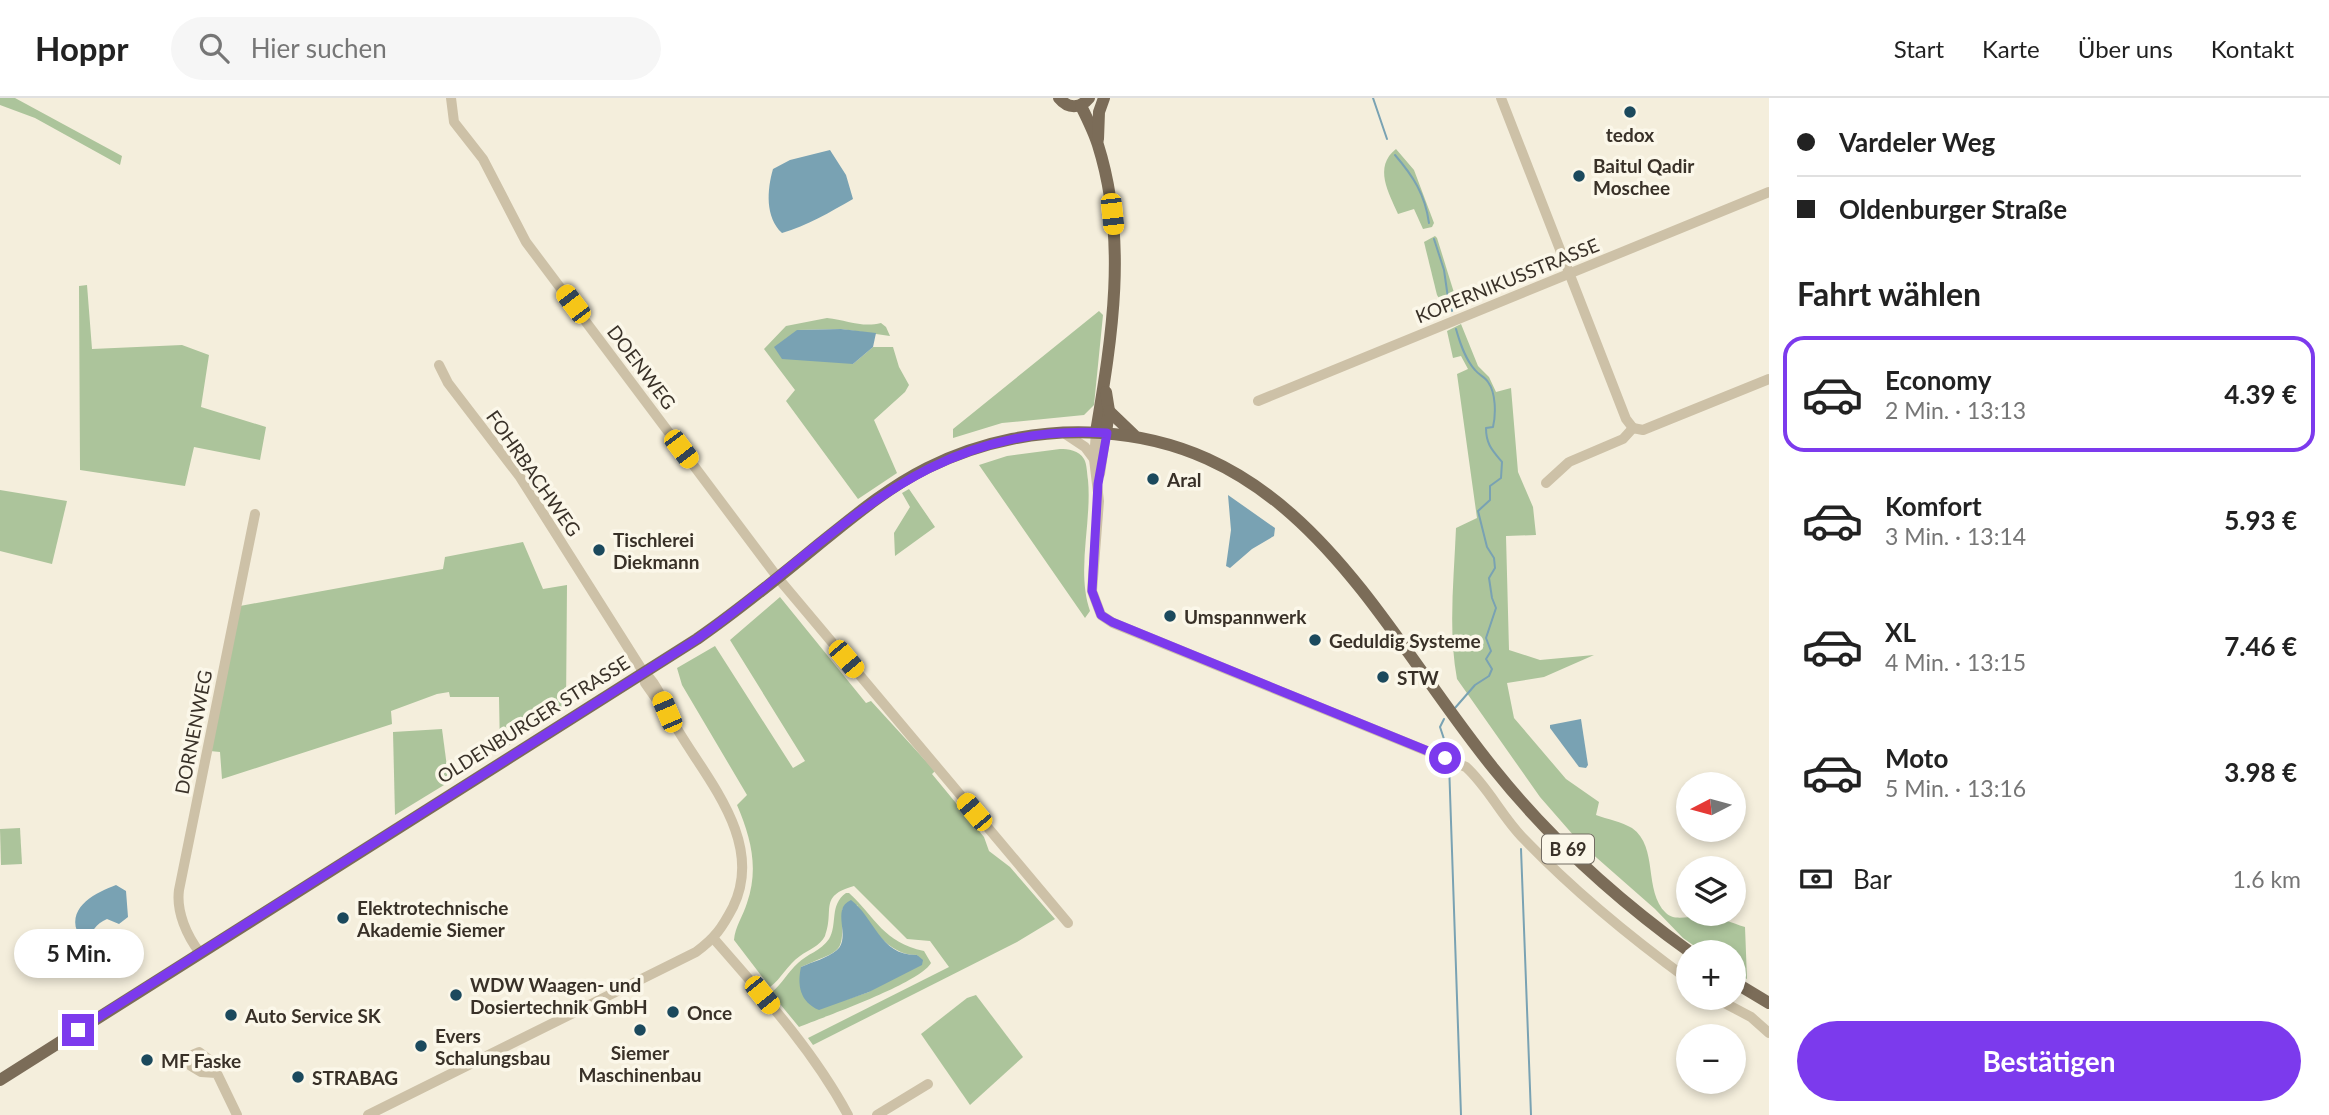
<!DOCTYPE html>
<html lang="de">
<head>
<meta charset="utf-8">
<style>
	:root { --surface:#fff; --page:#f6f6f6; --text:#222; --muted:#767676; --line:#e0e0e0; --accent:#7c3aed }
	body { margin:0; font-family:Lato,sans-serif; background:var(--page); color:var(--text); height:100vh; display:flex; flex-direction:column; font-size:26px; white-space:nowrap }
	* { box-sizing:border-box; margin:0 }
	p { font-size:23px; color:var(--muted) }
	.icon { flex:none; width:38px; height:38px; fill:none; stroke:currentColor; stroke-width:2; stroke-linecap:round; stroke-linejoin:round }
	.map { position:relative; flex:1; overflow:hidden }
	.drawer { display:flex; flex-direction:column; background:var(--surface); width:560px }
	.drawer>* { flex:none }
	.hud { display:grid; align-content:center; height:154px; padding:0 28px; background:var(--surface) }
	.needle { width:46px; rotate:264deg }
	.buttons { position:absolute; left:1676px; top:674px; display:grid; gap:14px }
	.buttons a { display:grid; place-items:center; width:70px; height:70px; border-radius:50%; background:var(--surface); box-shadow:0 4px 10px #0003; font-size:35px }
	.end { position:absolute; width:32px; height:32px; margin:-16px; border:9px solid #7c3aed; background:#fff; box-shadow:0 0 0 4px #fff }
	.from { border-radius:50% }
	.bubble { position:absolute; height:49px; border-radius:24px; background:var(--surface); box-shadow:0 4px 10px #0003; font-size:23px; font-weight:700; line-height:49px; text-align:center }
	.car { position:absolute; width:21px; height:42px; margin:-21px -10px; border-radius:9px; box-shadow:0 0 5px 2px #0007; background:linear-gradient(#f5c518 24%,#345 0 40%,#f5c518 0 76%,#345 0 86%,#f5c518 0) }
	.hud b { display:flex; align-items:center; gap:24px; height:66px; font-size:26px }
	.hud b+b { border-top:2px solid var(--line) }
	.hud i { width:18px; height:18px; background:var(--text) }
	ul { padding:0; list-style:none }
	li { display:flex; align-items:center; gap:21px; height:116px; margin:0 14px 10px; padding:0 14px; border:4px solid transparent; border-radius:21px }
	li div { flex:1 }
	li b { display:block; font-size:26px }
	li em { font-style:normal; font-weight:700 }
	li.on { border-color:var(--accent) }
	li>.icon { width:63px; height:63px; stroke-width:1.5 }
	h2 { padding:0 28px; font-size:32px; line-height:84px }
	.pay { display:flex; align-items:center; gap:18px; height:77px; padding:0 28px; font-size:26px }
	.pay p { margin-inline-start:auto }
	.primary-button { display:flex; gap:14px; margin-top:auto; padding:14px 28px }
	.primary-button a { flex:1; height:80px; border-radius:42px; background:var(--accent); color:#fff; font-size:28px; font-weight:700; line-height:80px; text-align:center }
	header { display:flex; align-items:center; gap:42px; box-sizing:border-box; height:98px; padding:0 35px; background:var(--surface); border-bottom:2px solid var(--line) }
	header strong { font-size:33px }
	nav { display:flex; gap:38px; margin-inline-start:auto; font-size:24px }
	.search { width:490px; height:63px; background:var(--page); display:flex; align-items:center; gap:18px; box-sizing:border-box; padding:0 24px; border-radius:38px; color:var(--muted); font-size:26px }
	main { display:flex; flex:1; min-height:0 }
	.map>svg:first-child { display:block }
	.green { fill:#acc49b; fill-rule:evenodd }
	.water { fill:#79a2b3 }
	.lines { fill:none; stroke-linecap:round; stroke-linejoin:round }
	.stream { stroke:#79a2b3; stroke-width:2 }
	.minor { stroke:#cdc1a7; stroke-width:10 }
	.major { stroke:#7b6c58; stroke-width:12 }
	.route { stroke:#7c3aed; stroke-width:9 }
	.poi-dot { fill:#1b495d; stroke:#fbf7e9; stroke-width:2.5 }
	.labels { text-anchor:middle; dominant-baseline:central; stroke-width:7; stroke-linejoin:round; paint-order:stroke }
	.shield { fill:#fbf7e9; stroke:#736c62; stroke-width:2 }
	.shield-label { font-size:18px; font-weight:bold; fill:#393128 }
	.poi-label { font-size:19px; font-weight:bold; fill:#393128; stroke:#fbf7e9; text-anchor:start }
	.street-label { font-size:19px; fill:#393128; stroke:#fbf7e9 }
</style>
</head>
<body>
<header>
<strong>Hoppr</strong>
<div class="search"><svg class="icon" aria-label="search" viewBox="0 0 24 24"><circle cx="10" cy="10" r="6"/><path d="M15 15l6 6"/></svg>Hier suchen</div>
<nav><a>Start</a><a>Karte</a><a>Über uns</a><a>Kontakt</a></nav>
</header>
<main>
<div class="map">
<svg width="1769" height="1017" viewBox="0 0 1769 1017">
	<rect width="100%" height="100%" fill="#f4eedc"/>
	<g class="green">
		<polygon points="0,0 15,0 122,58 120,67 35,20 0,7"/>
		<path d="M1396 51 1414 72 1434 125 1432 129 1423 131 1414 111 1398 116C1389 95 1373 69 1396 51Z"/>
		<polygon points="1435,138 1437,140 1456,201 1442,205 1437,197 1424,144"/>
		<polygon points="87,187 92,251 182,247 209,257 201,309 266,329 260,362 194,349 185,388 80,372 79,188"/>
		<polygon points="1099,213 1103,217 1094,307 1084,317 1002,325 953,340 953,331"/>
		<path d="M827 220C847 222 862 230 881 225L886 229 890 238 841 231 797 232 853 266 873 249H893L899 269 909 287 905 294 874 322 897 375 858 401 786 303 795 292 764 251 786 228Z"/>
		<path d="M1461 226 1478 268 1489 279 1496 294 1511 290 1518 374 1533 409 1536 437 1506 438 1509 552 1540 562 1594 557 1544 579 1507 585 1514 620 1566 681 1599 704 1596 717C1607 721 1622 724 1632 730 1659 749 1643 793 1666 815 1675 824 1691 817 1703 818 1716 818 1732 825 1745 829L1747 881 1734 875V854H1703L1683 840 1655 811 1581 746 1540 699 1457 581C1448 533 1454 480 1456 430L1477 420 1457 276 1468 271 1461 258 1453 260 1447 233Z"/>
		<path d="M1060 351C1068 351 1079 352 1084 361 1087 366 1087 376 1088 382 1092 425 1076 472 1090 513L1085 520 979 367 1007 358Z"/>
		<polygon points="909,391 935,429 895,458 894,435 910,409 902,395"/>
		<polygon points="0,392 67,403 52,466 0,453"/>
		<polygon points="523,444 543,491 567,487 566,610 500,653 499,599 450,599 449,594 437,596 391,613 392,626 222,681 220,654 210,653 240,508 443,471 445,459"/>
		<path d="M780 499 866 605 871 603 935 673 932 676 984 739 989 753 1010 769 1055 821 1017 844 813 947 808 940 949 869 930 843 907 841 854 788C818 798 835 812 825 838 820 848 808 852 800 858 787 867 782 880 770 889L734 842C735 829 743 818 747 805 759 770 751 740 737 707L747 697 682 587 677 570 715 548 793 670 805 663 730 542Z"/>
		<polygon points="442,631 449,684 395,717 393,634"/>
		<polygon points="20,730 22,766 1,767 0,731"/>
		<path d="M846 795H849C877 821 883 844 924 853L931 865C920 885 824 919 799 929L771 895C782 886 788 874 798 865 807 856 821 853 829 841 838 826 829 807 846 795ZM857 807C871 828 888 858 918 857L869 894 845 902 801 869C844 850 843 858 842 811Z"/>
		<polygon points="976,897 1023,959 970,1007 921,936 967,900"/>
	</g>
	<g class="water">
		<path d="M830 52 846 77 853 101C830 114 807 128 782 135 765 119 767 92 773 71L790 62Z"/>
		<polygon points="841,231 876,235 873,249 853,266 782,261 774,249 797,232"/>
		<polygon points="1228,397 1275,430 1274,438 1252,451 1230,470 1226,468 1231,432"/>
		<polygon points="1581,621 1588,667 1586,670 1579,669 1550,630 1550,627"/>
		<path d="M116 787 126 793 128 819 119 826 107 821C96 826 89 834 91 847 97 856 108 861 106 873L97 877C89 871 91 865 93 855 88 847 80 842 77 833 68 808 97 794 116 787Z"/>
		<path d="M851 802C874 819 880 858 917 857L923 862 922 867 869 894 819 912C800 904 797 887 801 869 812 864 828 860 837 852 852 839 830 811 851 802Z"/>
	</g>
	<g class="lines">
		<g class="stream">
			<polyline points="1373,0 1387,41"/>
			<path d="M1395 57C1413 78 1425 96 1429 125"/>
			<polyline points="1434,141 1444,172 1448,200"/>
			<polyline points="1452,211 1452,213"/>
			<path d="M1455 610 1475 587 1489 578 1492 571 1486 561 1491 553 1486 540 1496 510 1492 500 1489 480 1495 470 1494 460 1487 449 1478 413 1490 402V388L1501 380 1502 364C1492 352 1486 346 1486 330L1493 329C1496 316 1496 295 1488 284 1485 279 1479 277 1475 272 1465 261 1460 245 1456 231"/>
			<polyline points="1444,621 1440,629 1449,656"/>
			<polyline points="1449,665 1461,1017"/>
			<polyline points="1521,751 1531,1017"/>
		</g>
		<g class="minor">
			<polyline points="451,0 454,24 483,61 526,144 778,480 1068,825"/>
			<polyline points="1501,0 1626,321 1633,330"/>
			<polyline points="1258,303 1769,94"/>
			<path d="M1096 334 1094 361 1099 403 1092 493 1101 517 1113 525 1466 669C1489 690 1502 719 1524 741 1574 793 1630 839 1689 882"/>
			<polyline points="1064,335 1085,349 1094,361"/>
			<polyline points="1100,376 1106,335"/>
			<polyline points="1546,385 1569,364 1623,341 1633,330 1643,332 1769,281"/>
			<polyline points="644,575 645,585 659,605"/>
			<path d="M714 841C762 896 813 952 848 1017"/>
			<path d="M200 855C187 838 176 814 179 792L255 416"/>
			<polyline points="1715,900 1751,919 1769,935"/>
			<polyline points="216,975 201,974 191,968 192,957 199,954 211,963 237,1017"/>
			<path d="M368 1017 696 854C715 840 722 830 733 809 764 746 710 685 679 634 669 618 658 584 644 575L520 379 448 285 439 267"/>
			<polyline points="877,1017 928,986"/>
		</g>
		<g class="major">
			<path d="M1059 0C1068 11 1080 11 1089 0"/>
			<path d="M1081 8C1087 20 1094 34 1098 47 1128 142 1112 239 1096 334"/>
			<polyline points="1098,41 1099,14 1104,0"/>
			<polyline points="1106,294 1109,313 1106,335"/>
			<polyline points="1109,313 1134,337"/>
			<polyline points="1734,884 1769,905"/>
			<path d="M0 982 697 541C739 512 778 480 818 447 853 419 887 390 927 370 981 343 1042 331 1101 335 1304 348 1381 532 1494 671 1550 741 1618 802 1690 854"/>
		</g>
	</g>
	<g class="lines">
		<path class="route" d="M78 932 697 541C835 445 919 323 1107 335L1098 386 1092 493 1101 517 1112 524 1445 660"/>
	</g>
	<g class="poi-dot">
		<circle cx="1630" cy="14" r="7"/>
		<circle cx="1579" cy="78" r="7"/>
		<circle cx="1153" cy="381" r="7"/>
		<circle cx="599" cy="452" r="7"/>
		<circle cx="1170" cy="518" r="7"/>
		<circle cx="1315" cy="542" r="7"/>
		<circle cx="1383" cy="579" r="7"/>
		<circle cx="343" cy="820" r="7"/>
		<circle cx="456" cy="897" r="7"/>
		<circle cx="673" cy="914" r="7"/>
		<circle cx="231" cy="917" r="7"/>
		<circle cx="640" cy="932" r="7"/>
		<circle cx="421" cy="948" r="7"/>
		<circle cx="147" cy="962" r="7"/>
		<circle cx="298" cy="979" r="7"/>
	</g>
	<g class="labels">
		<rect class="shield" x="1542" y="736.5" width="52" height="29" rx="5"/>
		<g class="shield-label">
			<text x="1568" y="751">B 69</text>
		</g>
		<g class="poi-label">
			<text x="1630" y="36" text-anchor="middle">tedox</text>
			<text x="1593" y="67">Baitul Qadir<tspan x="1593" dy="22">Moschee</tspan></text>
			<text x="1167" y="381">Aral</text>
			<text x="613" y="441">Tischlerei<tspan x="613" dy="22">Diekmann</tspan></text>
			<text x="1184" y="518">Umspannwerk</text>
			<text x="1329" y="542">Geduldig Systeme</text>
			<text x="1397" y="579">STW</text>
			<text x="357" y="809">Elektrotechnische<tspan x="357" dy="22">Akademie Siemer</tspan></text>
			<text x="470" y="886">WDW Waagen- und<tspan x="470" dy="22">Dosiertechnik GmbH</tspan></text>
			<text x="687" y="914">Once</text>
			<text x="245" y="917">Auto Service SK</text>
			<text x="435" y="937">Evers<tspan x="435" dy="22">Schalungsbau</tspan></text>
			<text x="640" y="954" text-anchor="middle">Siemer<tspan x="640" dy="22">Maschinenbau</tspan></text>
			<text x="161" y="962">MF Faske</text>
			<text x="312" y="979">STRABAG</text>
		</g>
		<g class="street-label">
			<text transform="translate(1507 182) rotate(-22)">KOPERNIKUSSTRASSE</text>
			<text transform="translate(642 269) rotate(53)">DOENWEG</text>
			<text transform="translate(534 375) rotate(55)">FOHRBACHWEG</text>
			<text transform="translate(533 621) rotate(-32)">OLDENBURGER STRASSE</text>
			<text transform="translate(193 634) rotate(-79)">DORNENWEG</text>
		</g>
	</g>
</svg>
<div class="buttons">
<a><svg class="needle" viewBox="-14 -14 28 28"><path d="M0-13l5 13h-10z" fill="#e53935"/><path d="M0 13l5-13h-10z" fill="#767676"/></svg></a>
<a><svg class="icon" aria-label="layers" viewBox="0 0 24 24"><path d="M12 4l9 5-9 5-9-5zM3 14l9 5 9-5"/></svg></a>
<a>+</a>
<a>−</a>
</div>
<i class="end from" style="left:1445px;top:660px"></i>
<i class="end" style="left:78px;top:932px"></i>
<div class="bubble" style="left:14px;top:831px;width:130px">5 Min.</div>
<i class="car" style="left:1112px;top:116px;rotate:174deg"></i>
<i class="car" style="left:573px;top:206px;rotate:323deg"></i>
<i class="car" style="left:681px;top:351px;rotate:143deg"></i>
<i class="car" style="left:846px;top:561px;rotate:140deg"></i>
<i class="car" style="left:667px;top:614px;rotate:337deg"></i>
<i class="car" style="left:974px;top:714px;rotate:320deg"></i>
<i class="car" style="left:762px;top:897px;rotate:141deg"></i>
</div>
<section class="drawer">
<div class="hud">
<b><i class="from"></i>Vardeler Weg</b>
<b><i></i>Oldenburger Straße</b>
</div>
<h2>Fahrt wählen</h2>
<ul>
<li class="on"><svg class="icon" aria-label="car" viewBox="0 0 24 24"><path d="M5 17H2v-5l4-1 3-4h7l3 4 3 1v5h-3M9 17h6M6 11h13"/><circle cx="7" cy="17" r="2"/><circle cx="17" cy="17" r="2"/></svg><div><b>Economy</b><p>2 Min. · 13:13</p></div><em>4.39 €</em></li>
<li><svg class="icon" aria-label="car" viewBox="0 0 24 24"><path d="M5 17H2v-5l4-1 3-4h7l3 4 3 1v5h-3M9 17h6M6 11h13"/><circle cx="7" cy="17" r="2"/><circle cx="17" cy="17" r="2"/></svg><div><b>Komfort</b><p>3 Min. · 13:14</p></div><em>5.93 €</em></li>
<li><svg class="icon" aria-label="car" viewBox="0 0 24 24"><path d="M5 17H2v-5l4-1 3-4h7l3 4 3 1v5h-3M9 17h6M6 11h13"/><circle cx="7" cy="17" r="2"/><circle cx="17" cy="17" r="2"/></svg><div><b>XL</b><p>4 Min. · 13:15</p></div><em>7.46 €</em></li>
<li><svg class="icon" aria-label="car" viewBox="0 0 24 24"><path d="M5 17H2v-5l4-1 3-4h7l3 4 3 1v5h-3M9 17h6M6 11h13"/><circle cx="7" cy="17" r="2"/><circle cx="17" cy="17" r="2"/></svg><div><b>Moto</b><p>5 Min. · 13:16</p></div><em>3.98 €</em></li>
</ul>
<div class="pay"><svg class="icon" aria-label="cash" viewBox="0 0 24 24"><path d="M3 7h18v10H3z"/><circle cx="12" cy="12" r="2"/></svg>Bar<p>1.6 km</p></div>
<div class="primary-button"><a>Bestätigen</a></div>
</section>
</main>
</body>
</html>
